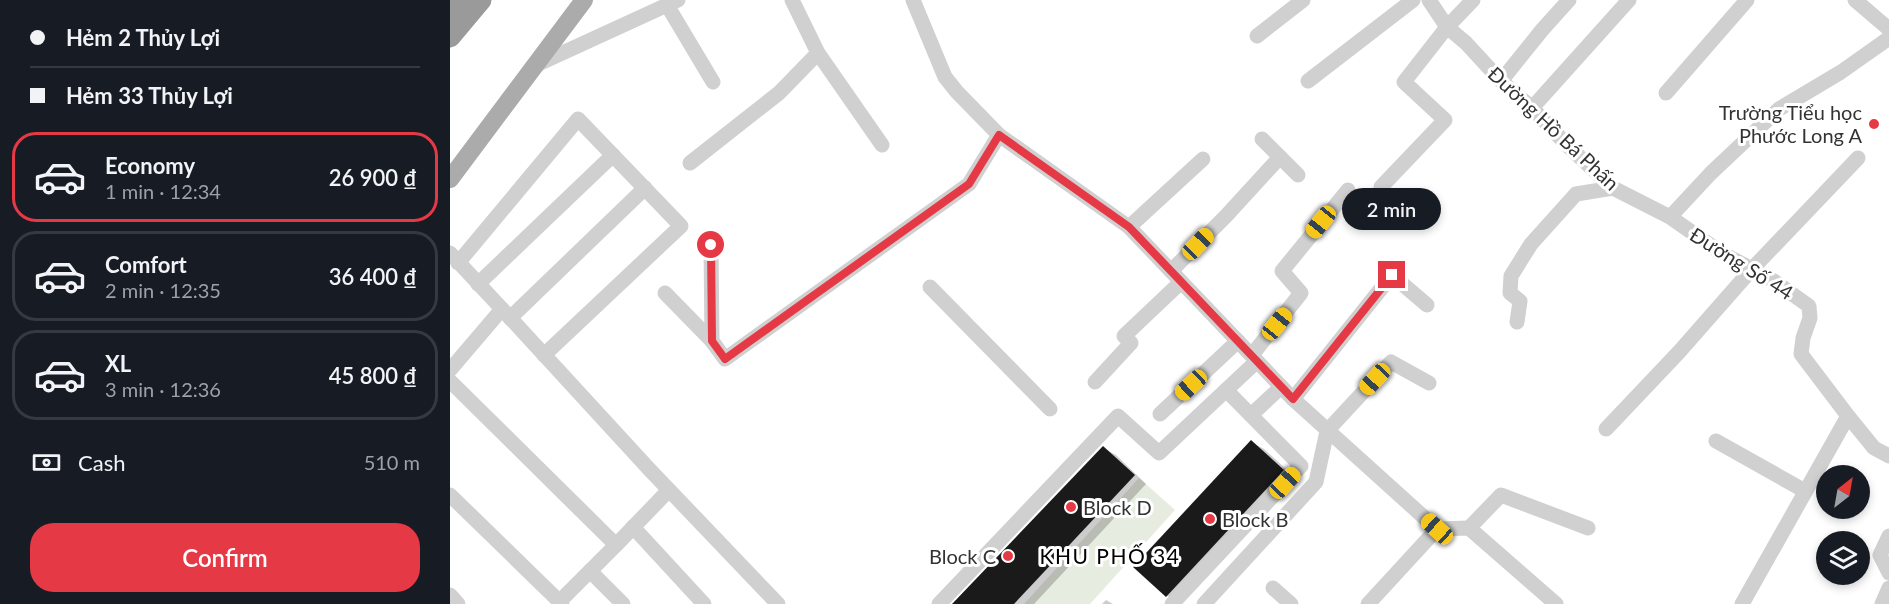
<!DOCTYPE html>
<html lang="en">
<head>
<meta charset="utf-8">
<style>
	:root { --surface:#171b24; --page:#242831; --text:#f1f3f6; --muted:#9ea1a6; --line:#363941; --accent:#e63946 }
	body { margin:0; font-family:Lato,sans-serif; background:var(--page); color:var(--text); height:100vh; display:flex; flex-direction:column; font-size:22px; white-space:nowrap }
	* { box-sizing:border-box; margin:0 }
	p { font-size:20px; color:var(--muted) }
	.icon { flex:none; width:33px; height:33px; fill:none; stroke:currentColor; stroke-width:2; stroke-linecap:round; stroke-linejoin:round }
	.map { position:relative; flex:1; overflow:hidden }
	.side { display:flex; flex-direction:column; background:var(--surface); width:450px }
	.side>* { flex:none }
	.hud { display:grid; align-content:center; height:132px; padding:0 30px; background:var(--surface) }
	.needle { width:39px; rotate:31deg }
	.controls { position:absolute; left:1366px; top:465px; display:grid; gap:12px }
	.controls a { display:grid; place-items:center; width:54px; height:54px; border-radius:50%; background:var(--surface); box-shadow:0 3px 9px #0003; font-size:30px }
	.end { position:absolute; width:27px; height:27px; margin:-14px; border:8px solid #e63946; background:#fff; box-shadow:0 0 0 3px #fff }
	.from { border-radius:50% }
	.bubble { position:absolute; height:42px; border-radius:21px; background:var(--surface); box-shadow:0 3px 9px #0003; font-size:20px; font-weight:600; line-height:42px; text-align:center }
	.car { position:absolute; width:18px; height:36px; margin:-18px -9px; border-radius:8px; box-shadow:0 0 4px 2px #0007; background:linear-gradient(#f5c518 24%,#345 0 40%,#f5c518 0 76%,#345 0 86%,#f5c518 0) }
	.hud b { display:flex; align-items:center; gap:21px; height:57px; font-size:22px }
	.hud b+b { border-top:2px solid var(--line) }
	.hud i { width:15px; height:15px; background:var(--text) }
	ul { padding:0; list-style:none }
	li { display:flex; align-items:center; gap:18px; height:90px; margin:0 12px 9px; padding:0 18px; border:3px solid var(--line); border-radius:24px }
	li div { flex:1 }
	li b { display:block; font-size:22px }
	li em { font-style:normal; font-weight:600 }
	li.active { border-color:var(--accent) }
	li>.icon { width:54px; height:54px; stroke-width:1.5 }
	.pay { display:flex; align-items:center; gap:15px; height:66px; padding:0 30px; font-size:22px }
	.pay p { margin-inline-start:auto }
	.button { display:flex; gap:12px; margin-top:auto; padding:12px 30px }
	.button a { flex:1; height:69px; border-radius:24px; background:var(--accent); color:#fff; font-size:24px; font-weight:600; line-height:69px; text-align:center }
	main { display:flex; flex:1; min-height:0 }
	.map>svg:first-child { display:block }
	.green { fill:#e6ecdf }
	.shadow { fill:#0003 }
	.building { fill:#1a1a1a }
	.lines { fill:none; stroke-linecap:round; stroke-linejoin:round }
	.minor { stroke:#d0d0d0; stroke-width:15 }
	.major { stroke:#ababab; stroke-width:18 }
	.highway { stroke:#9a9a9a; stroke-width:21 }
	.route { stroke:#e63946; stroke-width:8 }
	.poi-dot { fill:#e63946; stroke:#fff; stroke-width:2 }
	.labels { text-anchor:middle; dominant-baseline:central; stroke-width:6; stroke-linejoin:round; paint-order:stroke }
	.poi-label { font-size:20px; fill:#333; stroke:#fff; text-anchor:end }
	.street-label { font-size:20px; fill:#333; stroke:#fff }
	.neighbourhood-label { font-size:21px; letter-spacing:1.5px; fill:#000; stroke:#fff }
</style>
</head>
<body>
<main>
<section class="side">
<div class="hud">
<b><i class="from"></i>Hẻm 2 Thủy Lợi</b>
<b><i></i>Hẻm 33 Thủy Lợi</b>
</div>
<ul>
<li class="active"><svg class="icon" aria-label="car" viewBox="0 0 24 24"><path d="M5 17H2v-5l4-1 3-4h7l3 4 3 1v5h-3M9 17h6M6 11h13"/><circle cx="7" cy="17" r="2"/><circle cx="17" cy="17" r="2"/></svg><div><b>Economy</b><p>1 min · 12:34</p></div><em>26 900 ₫</em></li>
<li><svg class="icon" aria-label="car" viewBox="0 0 24 24"><path d="M5 17H2v-5l4-1 3-4h7l3 4 3 1v5h-3M9 17h6M6 11h13"/><circle cx="7" cy="17" r="2"/><circle cx="17" cy="17" r="2"/></svg><div><b>Comfort</b><p>2 min · 12:35</p></div><em>36 400 ₫</em></li>
<li><svg class="icon" aria-label="car" viewBox="0 0 24 24"><path d="M5 17H2v-5l4-1 3-4h7l3 4 3 1v5h-3M9 17h6M6 11h13"/><circle cx="7" cy="17" r="2"/><circle cx="17" cy="17" r="2"/></svg><div><b>XL</b><p>3 min · 12:36</p></div><em>45 800 ₫</em></li>
</ul>
<div class="pay"><svg class="icon" aria-label="cash" viewBox="0 0 24 24"><path d="M3 7h18v10H3z"/><circle cx="12" cy="12" r="2"/></svg>Cash<p>510 m</p></div>
<div class="button"><a>Confirm</a></div>
</section>
<div class="map">
<svg width="1439" height="604" viewBox="0 0 1439 604">
	<rect width="100%" height="100%" fill="#fff"/>
	<polygon class="green" points="689,478 725,510 640,604 574,604"/>
	<g class="shadow">
		<polygon points="801,442 814,449 846,478 729,603 716,595"/>
		<polygon points="653,448 666,455 696,484 584,604 505,604"/>
		<polygon points="656,600 663,604 652,604"/>
	</g>
	<g class="building">
		<polygon points="801,440 834,470 716,597 683,567"/>
		<polygon points="653,446 685,475 564,604 502,604"/>
	</g>
	<g class="lines">
		<g class="minor">
			<polyline points="342,0 368,53 432,145"/>
			<polyline points="463,0 495,77 507,92 549,135 679,227 843,399 987,529 918,604"/>
			<polyline points="979,0 997,27 1016,43 1051,81 1082,108 1119,147 1163,188 1220,217 1270,252 1324,281 1359,306 1360,318 1353,338 1351,354 1398,416 1424,448 1439,456"/>
			<polyline points="1405,0 1439,29"/>
			<polyline points="217,5 263,82"/>
			<polyline points="807,36 853,0"/>
			<polyline points="84,66 228,0"/>
			<polyline points="858,81 963,0"/>
			<polyline points="1051,81 1092,30 1119,0"/>
			<polyline points="1216,93 1297,0"/>
			<polyline points="1082,108 1179,0"/>
			<polyline points="812,139 848,175"/>
			<polyline points="240,163 329,93 368,53"/>
			<polyline points="931,187 995,120 954,82 997,27 1023,0"/>
			<polyline points="1220,217 1261,173 1329,109 1391,72 1439,38"/>
			<polyline points="679,227 753,159"/>
			<polyline points="261,245 262,341 275,359 519,184 549,135"/>
			<polyline points="0,253 52,309"/>
			<polyline points="8,263 128,119 231,226 94,355"/>
			<polyline points="721,271 776,216 830,157"/>
			<polyline points="28,284 163,155"/>
			<polyline points="480,287 600,409"/>
			<polyline points="215,293 262,341"/>
			<polyline points="60,318 195,188"/>
			<polyline points="1067,322 1070,301 1060,293 1061,276 1081,244 1126,194 1163,188"/>
			<polyline points="802,355 851,293 832,271 898,190"/>
			<polyline points="0,370 52,309 199,469 328,604"/>
			<polyline points="0,381 166,545 219,490"/>
			<polyline points="645,382 681,343 674,336 731,282"/>
			<polyline points="843,399 942,275 977,305"/>
			<polyline points="710,414 788,341"/>
			<polyline points="801,415 831,387"/>
			<polyline points="1156,429 1229,352 1302,269 1408,158"/>
			<polyline points="1266,441 1355,491"/>
			<polyline points="0,495 112,604"/>
			<polyline points="183,527 254,604"/>
			<polyline points="1019,528 1051,495 1138,528"/>
			<polyline points="987,529 1019,528 1106,604"/>
			<polyline points="1439,536 1430,555 1439,573"/>
			<polyline points="140,571 173,604"/>
			<polyline points="823,588 841,604"/>
			<polyline points="0,595 8,604"/>
			<polyline points="109,602 166,545"/>
			<polyline points="489,604 668,416 709,453 806,362"/>
			<polyline points="722,604 851,466 776,390"/>
			<polyline points="754,604 866,482 877,431 941,362 979,383"/>
			<polyline points="1292,604 1398,416"/>
			<polyline points="1432,604 1439,588"/>
		</g>
		<polyline class="major" points="0,179 134,0"/>
		<g class="highway">
			<polyline points="0,13 11,0"/>
			<polyline points="0,37 31,0"/>
		</g>
	</g>
	<g class="lines">
		<polyline class="route" points="261,245 262,341 275,359 519,184 549,135 679,227 843,399 942,275"/>
	</g>
	<g class="poi-dot">
		<circle cx="1424" cy="124" r="6"/>
		<circle cx="621" cy="507" r="6"/>
		<circle cx="760" cy="519" r="6"/>
		<circle cx="558" cy="556" r="6"/>
	</g>
	<g class="labels">
		<g class="poi-label">
			<text x="1412" y="112">Trường Tiểu học<tspan x="1412" dy="23">Phước Long A</tspan></text>
			<text x="633" y="507" text-anchor="start">Block D</text>
			<text x="772" y="519" text-anchor="start">Block B</text>
			<text x="546" y="556">Block C</text>
		</g>
		<g class="street-label">
			<text transform="translate(1104 128) rotate(43)">Đường Hồ Bá Phấn</text>
			<text transform="translate(1292 263) rotate(32)">Đường Số 44</text>
		</g>
		<g class="neighbourhood-label">
			<text x="660" y="555">KHU PHỐ 34</text>
		</g>
	</g>
</svg>
<div class="controls">
<a><svg class="needle" viewBox="-14 -14 28 28"><path d="M0-13l5 13h-10z" fill="#e53935"/><path d="M0 13l5-13h-10z" fill="#9ea1a6"/></svg></a>
<a><svg class="icon" aria-label="layers" viewBox="0 0 24 24"><path d="M12 4l9 5-9 5-9-5zM3 14l9 5 9-5"/></svg></a>
</div>
<i class="end from" style="left:261px;top:245px"></i>
<i class="end" style="left:942px;top:275px"></i>
<div class="bubble" style="left:892px;top:188px;width:99px">2 min</div>
<i class="car" style="left:871px;top:222px;rotate:219deg"></i>
<i class="car" style="left:748px;top:244px;rotate:44deg"></i>
<i class="car" style="left:827px;top:324px;rotate:39deg"></i>
<i class="car" style="left:925px;top:379px;rotate:223deg"></i>
<i class="car" style="left:741px;top:385px;rotate:227deg"></i>
<i class="car" style="left:835px;top:483px;rotate:43deg"></i>
<i class="car" style="left:987px;top:529px;rotate:312deg"></i>
</div>
</main>
</body>
</html>
